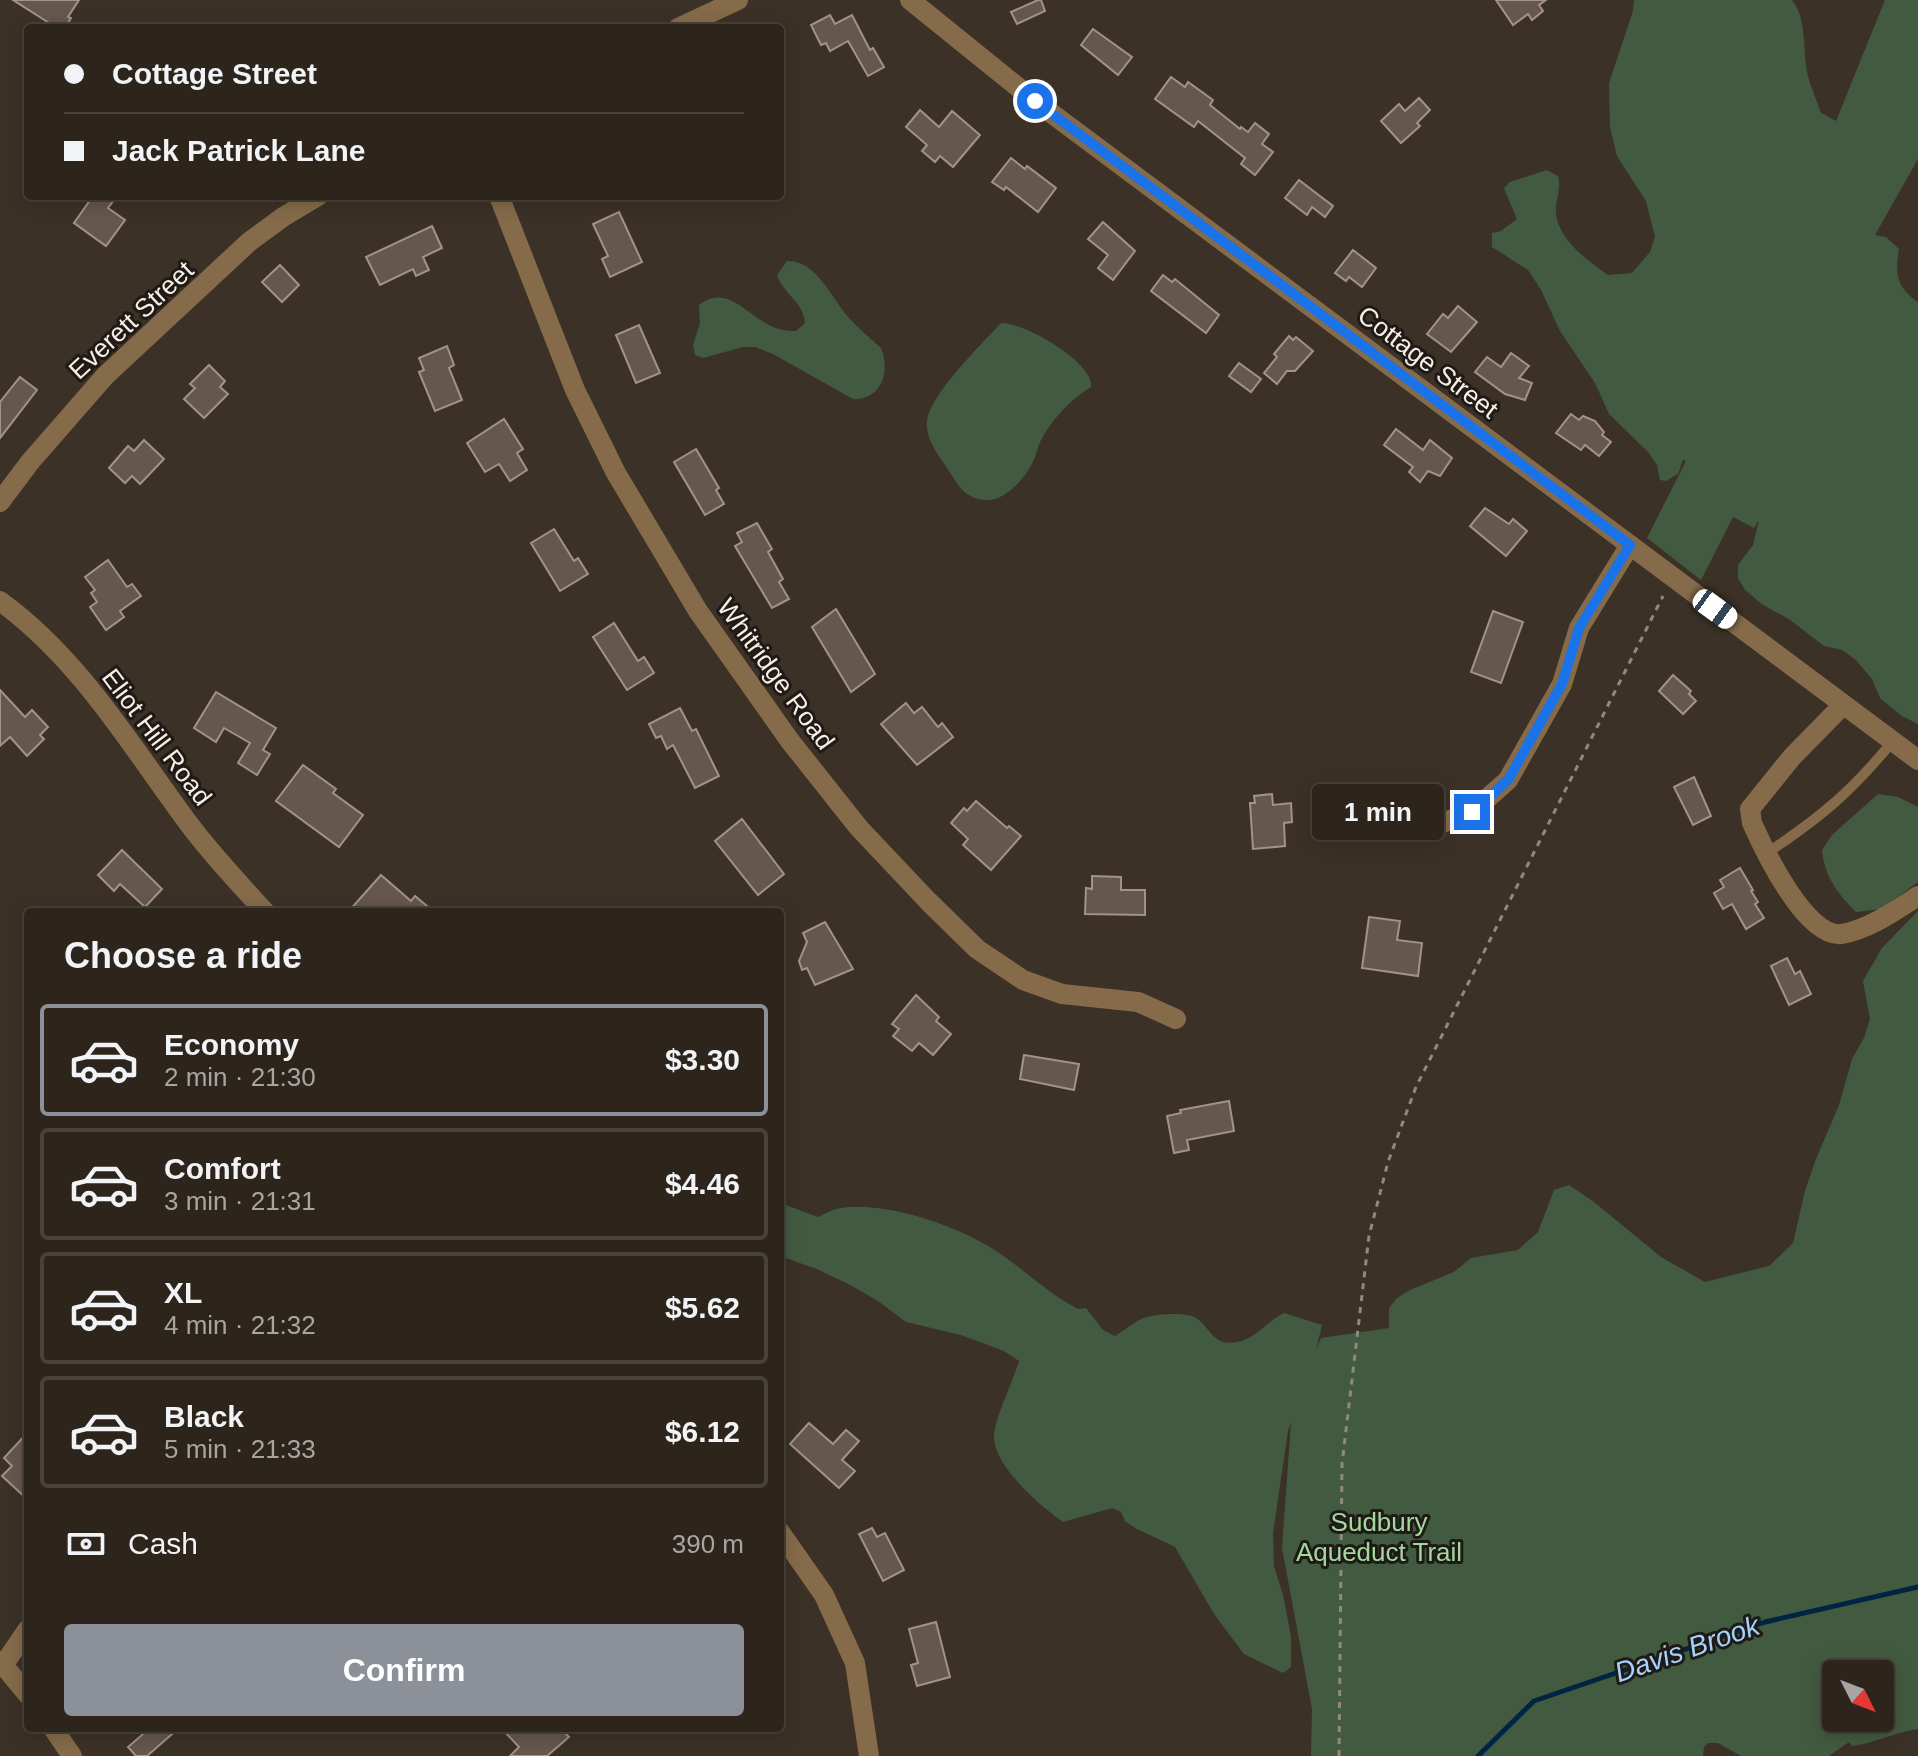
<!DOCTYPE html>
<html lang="en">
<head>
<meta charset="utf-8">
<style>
	:root { --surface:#2d251c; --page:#393129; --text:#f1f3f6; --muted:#a7a5a3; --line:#48423b; --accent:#8c9099 }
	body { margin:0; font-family:Arial,sans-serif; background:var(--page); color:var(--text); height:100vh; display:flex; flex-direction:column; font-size:30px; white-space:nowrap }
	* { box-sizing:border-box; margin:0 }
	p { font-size:26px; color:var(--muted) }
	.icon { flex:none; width:44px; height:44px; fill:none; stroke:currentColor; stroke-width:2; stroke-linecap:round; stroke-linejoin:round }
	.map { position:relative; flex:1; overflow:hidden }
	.details { position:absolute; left:24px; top:908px; width:760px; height:824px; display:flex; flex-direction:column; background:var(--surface); border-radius:8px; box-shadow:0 4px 20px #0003,0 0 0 2px var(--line) }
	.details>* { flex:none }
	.top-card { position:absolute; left:24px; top:24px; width:760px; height:176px; border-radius:8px; box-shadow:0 4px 20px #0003,0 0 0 2px var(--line); display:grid; align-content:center; height:176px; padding:0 40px; background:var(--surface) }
	.needle { width:52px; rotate:132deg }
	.tools { position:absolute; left:1822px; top:1660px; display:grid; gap:16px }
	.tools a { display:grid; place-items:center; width:72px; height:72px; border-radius:8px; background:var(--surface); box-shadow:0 4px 20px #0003,0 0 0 2px var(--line); font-size:40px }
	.end { position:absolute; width:36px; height:36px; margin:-18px; border:10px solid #1a73e8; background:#fff; box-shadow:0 0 0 4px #fff }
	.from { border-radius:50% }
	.bubble { position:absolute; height:56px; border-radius:8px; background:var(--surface); box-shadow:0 4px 20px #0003,0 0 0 2px var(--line); font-size:26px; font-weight:700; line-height:56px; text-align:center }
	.car { position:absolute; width:24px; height:48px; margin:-24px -12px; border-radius:10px; box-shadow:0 0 6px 2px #0007; background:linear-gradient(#fff 24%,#345 0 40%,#fff 0 76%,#345 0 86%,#fff 0) }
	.top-card b { display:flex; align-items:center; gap:28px; height:76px; font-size:30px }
	.top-card b+b { border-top:2px solid var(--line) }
	.top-card i { width:20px; height:20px; background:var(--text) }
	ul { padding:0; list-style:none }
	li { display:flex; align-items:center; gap:24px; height:112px; margin:0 16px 12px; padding:0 24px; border:4px solid var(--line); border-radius:8px }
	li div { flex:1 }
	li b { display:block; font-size:30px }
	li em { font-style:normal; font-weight:700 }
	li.active { border-color:var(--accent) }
	li>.icon { width:72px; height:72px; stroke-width:1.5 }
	h2 { padding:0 40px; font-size:36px; line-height:96px }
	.pay { display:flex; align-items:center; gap:20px; height:88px; padding:0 40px; font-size:30px }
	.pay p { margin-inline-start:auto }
	.button { display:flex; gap:16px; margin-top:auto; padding:16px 40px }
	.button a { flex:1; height:92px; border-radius:8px; background:var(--accent); color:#fff; font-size:32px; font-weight:700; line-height:92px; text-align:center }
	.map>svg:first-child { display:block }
	.green { fill:#425b40; fill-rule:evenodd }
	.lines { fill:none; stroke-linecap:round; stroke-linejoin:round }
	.stream { stroke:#002441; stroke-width:5 }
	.building { fill:#66574d; stroke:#a29287; stroke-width:2 }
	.path { stroke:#91887e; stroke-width:3; stroke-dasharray:6 6; stroke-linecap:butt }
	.service { stroke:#856b4a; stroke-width:10 }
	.minor { stroke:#856b4a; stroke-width:20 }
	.tertiary { stroke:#856b4a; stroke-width:20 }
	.route { stroke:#1a73e8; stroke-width:10 }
	.labels { text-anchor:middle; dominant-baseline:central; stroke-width:6; stroke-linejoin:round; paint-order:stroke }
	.street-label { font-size:26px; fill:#f6eee7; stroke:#1f1a15 }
	.park-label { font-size:26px; fill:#a2d89d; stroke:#1f1a15 }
	.water-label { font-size:28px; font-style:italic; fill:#a2d2fe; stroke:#1f1a15 }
</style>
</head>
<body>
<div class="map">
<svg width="1918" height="1756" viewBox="0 0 1918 1756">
	<rect width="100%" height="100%" fill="#3c3126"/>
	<g class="green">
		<path d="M1634 0H1792C1808 20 1802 52 1808 76 1811 88 1817 101 1821 113L1836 121 1885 0H1918V159L1875 235 1886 237 1899 249C1895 274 1896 287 1918 302V724L1902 716 1880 698 1872 679 1855 659 1842 650 1824 646 1789 619 1763 605 1745 590 1738 578V565L1753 545 1759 520 1754 528 1733 517 1701 580 1647 538 1686 461 1683 460 1678 474 1666 481 1660 480 1657 465 1649 453 1609 414 1595 383 1560 331 1541 290 1528 270 1492 247V233L1501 231 1517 219 1504 188 1510 182 1547 170 1558 176C1561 188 1557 195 1556 207 1554 237 1586 259 1608 275L1632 273 1650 252 1655 237 1646 201 1617 156 1610 127 1609 83 1633 11Z"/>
		<path d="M787 261C816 260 832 298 848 317 858 328 870 338 881 348 891 372 881 400 853 399L773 354 755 347H743L703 358 695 355 693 345 700 323 699 305C735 278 753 334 796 331L805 323C804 302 783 294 777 275Z"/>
		<path d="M1001 323C1024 322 1095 363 1091 387 1071 399 1052 419 1041 440 1038 445 1037 452 1035 457 1029 473 1014 491 998 498 982 504 964 496 956 482 946 464 925 443 927 422 929 395 982 344 1001 323Z"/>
		<path d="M1878 794 1898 797 1918 807V882L1881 909 1856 912C1838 894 1824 876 1822 850L1832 835Z"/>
		<path d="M1918 911V1729C1896 1732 1875 1743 1852 1746L1849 1742 1829 1756H1741L1718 1743H1708L1704 1747 1703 1756H1311L1312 1709 1282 1548 1291 1423 1288 1431 1273 1533 1274 1566 1283 1595 1291 1636V1667L1283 1673 1244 1654 1214 1614 1175 1547 1135 1528 1125 1521 1121 1512 1112 1508 1063 1522C1041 1507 995 1467 994 1438 993 1422 1014 1379 1019 1361L1004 1351 961 1335 906 1322 878 1301 852 1286 817 1269 780 1256V1203L818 1217C825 1214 833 1209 841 1208 883 1201 952 1224 988 1246 1020 1265 1045 1292 1078 1309L1086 1308 1103 1330 1115 1336C1123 1331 1132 1324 1141 1319 1152 1314 1185 1311 1196 1318 1211 1328 1213 1347 1237 1342 1256 1339 1267 1321 1284 1313L1322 1325 1316 1350 1321 1338 1389 1328V1308L1397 1298 1410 1290 1454 1272 1471 1258 1518 1250 1538 1232 1554 1190 1569 1185 1594 1202 1661 1257 1705 1282 1769 1266 1793 1243 1805 1191 1816 1159 1839 1105 1852 1059 1864 1038 1870 1019 1863 981 1882 948ZM1836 1674H1880V1718H1836Z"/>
	</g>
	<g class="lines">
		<polyline class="stream" points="1478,1756 1534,1701 1765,1622 1918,1587"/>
	</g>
	<g class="building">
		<polygon points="13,0 79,0 68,17 71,18 65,28 57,28"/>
		<polygon points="1038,0 1041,0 1045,11 1017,24 1011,12"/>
		<polygon points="1496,0 1546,0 1539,5 1543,11 1532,20 1528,14 1513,25"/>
		<polygon points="830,15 835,24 852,15 870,50 873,48 884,67 868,76 848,41 830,51 826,43 821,45 811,25"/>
		<polygon points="1093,29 1132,57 1118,75 1081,45"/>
		<polygon points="1171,77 1185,87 1188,82 1213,100 1210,105 1240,129 1241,127 1248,132 1255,123 1269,134 1262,144 1273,152 1255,175 1241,164 1245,158 1198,121 1194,127 1155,99"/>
		<polygon points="1419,98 1430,110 1417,123 1420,126 1401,143 1381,121 1399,104 1405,111"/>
		<polygon points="920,110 939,127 952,111 980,135 953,167 940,156 935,162 922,151 927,145 906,127"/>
		<polygon points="1011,158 1025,169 1027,166 1056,188 1038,212 1006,187 1004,190 992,182"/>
		<polygon points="1299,180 1333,206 1325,217 1312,207 1307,215 1285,198"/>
		<polygon points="93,196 117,196 108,208 125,220 106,246 74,223"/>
		<polygon points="619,212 642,262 610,277 602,259 608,256 593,224"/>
		<polygon points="1103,222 1135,251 1113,280 1098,268 1108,255 1088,239"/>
		<polygon points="432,226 442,248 423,257 429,270 416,276 413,269 380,285 366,257"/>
		<polygon points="1353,250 1376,268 1362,287 1349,277 1346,281 1335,273"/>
		<polygon points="280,265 299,285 282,302 262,282"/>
		<polygon points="1163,275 1172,282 1175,279 1219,315 1206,333 1151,291"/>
		<polygon points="1458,306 1477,322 1451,352 1427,334 1443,314 1448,318"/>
		<polygon points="639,325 660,373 636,383 616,335"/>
		<polygon points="1289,336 1293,340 1296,337 1313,351 1295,371 1287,371 1277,384 1264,373 1277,357 1274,354"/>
		<polygon points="447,346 454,365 449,368 462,400 435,411 419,372 424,370 419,358"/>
		<polygon points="1511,353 1529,366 1519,378 1532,383 1525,400 1505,394 1475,372 1487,357 1501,367"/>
		<polygon points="1239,363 1261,379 1251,392 1229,376"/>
		<polygon points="209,365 225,381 220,387 228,394 204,418 184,399 195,388 190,384"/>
		<polygon points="20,377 37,390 0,438 0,402"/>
		<polygon points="1571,414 1579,420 1583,416 1595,421 1604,432 1602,435 1611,442 1599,456 1585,445 1581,450 1556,433"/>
		<polygon points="504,419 523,449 517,453 527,470 510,481 499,464 485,472 467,443"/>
		<polygon points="1396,429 1423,450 1430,440 1452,458 1440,476 1428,471 1420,482 1409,472 1413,467 1384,445"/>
		<polygon points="144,440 164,459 140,484 132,476 125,483 109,468 128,446 134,451"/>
		<polygon points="696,449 719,488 716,490 724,504 705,515 674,462"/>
		<polygon points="1485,508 1509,524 1513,519 1527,531 1506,556 1470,526"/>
		<polygon points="757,523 772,549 768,552 783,579 779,582 789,599 772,608 735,546 742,542 737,533"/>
		<polygon points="554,529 574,561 578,558 588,574 560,591 531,543"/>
		<polygon points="108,560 127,587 132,584 141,596 120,611 124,617 106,630 90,607 97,602 91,593 95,590 85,577"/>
		<polygon points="836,609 875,674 851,692 812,627"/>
		<polygon points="1493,611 1523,622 1501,683 1471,672"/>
		<polygon points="614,623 638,661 644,657 654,673 627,690 593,637"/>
		<polygon points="1673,675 1691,691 1689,694 1696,701 1683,714 1659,691"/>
		<polygon points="0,690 25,717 32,710 48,727 40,735 44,739 27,756 10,737 0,746"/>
		<polygon points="216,692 276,728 263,750 270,754 257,775 238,763 250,743 224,728 216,742 194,728"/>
		<polygon points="906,703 914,713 922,707 938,727 942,723 953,737 917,765 881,724"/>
		<polygon points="680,708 692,731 696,729 719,776 695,788 673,745 667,749 661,736 656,738 649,724"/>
		<polygon points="303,765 336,789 333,793 363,815 339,847 276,801"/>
		<polygon points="1694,777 1711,816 1693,825 1674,787"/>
		<polygon points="1272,794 1273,805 1291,803 1292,822 1284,823 1285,846 1253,849 1250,803 1255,803 1254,796"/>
		<polygon points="976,801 1007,828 1009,826 1021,836 991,870 963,845 968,839 951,823 964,808 967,811"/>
		<polygon points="742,819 784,874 758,895 715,841"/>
		<polygon points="122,850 162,889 145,907 120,884 114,891 98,875"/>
		<polygon points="1740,868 1753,890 1751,891 1758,902 1755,904 1764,918 1746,929 1732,904 1723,909 1714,893 1724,887 1720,880"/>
		<polygon points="381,875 411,901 415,896 434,912 348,912"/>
		<polygon points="1092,876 1121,877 1121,890 1145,890 1145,915 1085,914 1086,888 1092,889"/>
		<polygon points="1369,917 1400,921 1397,940 1422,943 1418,976 1362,968"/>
		<polygon points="825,922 853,969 815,985 807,968 802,970 799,961 807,942 803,933"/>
		<polygon points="1787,958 1795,974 1800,971 1811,994 1789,1005 1771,966"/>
		<polygon points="916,995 939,1017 936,1021 951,1034 933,1055 919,1043 912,1051 893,1036 899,1029 892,1024"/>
		<polygon points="1024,1055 1079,1064 1074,1090 1020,1079"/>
		<polygon points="1229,1101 1234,1131 1187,1140 1189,1150 1174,1153 1167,1116 1181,1113 1180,1110"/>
		<polygon points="809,1423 833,1444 846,1430 859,1441 842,1460 855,1471 839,1488 790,1444"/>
		<polygon points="28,1432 28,1500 2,1476 12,1466 4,1458"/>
		<polygon points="872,1528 877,1537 885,1533 904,1570 883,1581 859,1534"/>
		<polygon points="936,1622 950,1677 917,1686 911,1665 918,1663 909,1629"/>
		<polygon points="150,1728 179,1728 147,1756 136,1756 128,1747"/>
		<polygon points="501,1728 561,1728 569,1737 547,1756 510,1756 519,1747"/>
	</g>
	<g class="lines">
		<polyline class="path" points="1339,1756 1342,1464 1369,1236 1388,1162 1416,1087 1663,596"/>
		<path class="service" d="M1767 853C1821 817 1851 792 1893 741"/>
		<g class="minor">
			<polyline points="499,196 575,390 616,473 698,611 790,741 859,828 928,901 977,949 1023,980 1062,994 1138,1002 1176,1019"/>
			<path d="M0 601C80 659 131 746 189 824 212 855 239 883 265 912"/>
			<path d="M1843 705 1792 757 1750 809 1752 823C1764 850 1806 938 1841 934 1868 930 1896 910 1918 896"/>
			<polyline points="1423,830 1472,812 1508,780 1562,684 1579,628 1630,545"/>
			<polyline points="780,1532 824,1595 855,1663 869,1756"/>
			<polyline points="0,1661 28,1695"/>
			<polyline points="4,1664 28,1629"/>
			<polyline points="53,1728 72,1756"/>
		</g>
		<g class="tertiary">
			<polyline points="910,0 1035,101 1918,760"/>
			<polyline points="678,28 738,0"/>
			<polyline points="0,502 30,462 105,376 249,242 283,217 318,196"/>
		</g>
	</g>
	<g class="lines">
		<polyline class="route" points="1035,101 1630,545 1579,628 1562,684 1508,780 1472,812"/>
	</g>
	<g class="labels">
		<g class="street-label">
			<text transform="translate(131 320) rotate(-43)">Everett Street</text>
			<text transform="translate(1428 362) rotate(37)">Cottage Street</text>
			<text transform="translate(776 674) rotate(54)">Whitridge Road</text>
			<text transform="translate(157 737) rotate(53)">Eliot Hill Road</text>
		</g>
		<g class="park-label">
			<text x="1379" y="1522">Sudbury<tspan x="1379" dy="30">Aqueduct Trail</tspan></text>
		</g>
		<g class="water-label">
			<text transform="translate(1687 1649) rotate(-19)">Davis Brook</text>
		</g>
	</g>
</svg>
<div class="tools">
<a><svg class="needle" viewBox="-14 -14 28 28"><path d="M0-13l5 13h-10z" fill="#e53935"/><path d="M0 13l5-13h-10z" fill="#a7a5a3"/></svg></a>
</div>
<i class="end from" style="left:1035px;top:101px"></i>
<i class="end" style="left:1472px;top:812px"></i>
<div class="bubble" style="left:1312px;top:784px;width:132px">1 min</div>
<i class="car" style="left:1715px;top:609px;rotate:126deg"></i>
<div class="top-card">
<b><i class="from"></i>Cottage Street</b>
<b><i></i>Jack Patrick Lane</b>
</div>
<section class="details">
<h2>Choose a ride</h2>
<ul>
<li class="active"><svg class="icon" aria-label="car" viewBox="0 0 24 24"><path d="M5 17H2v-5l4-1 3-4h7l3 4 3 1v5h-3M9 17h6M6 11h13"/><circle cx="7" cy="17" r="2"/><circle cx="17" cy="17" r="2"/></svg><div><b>Economy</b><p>2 min · 21:30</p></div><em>$3.30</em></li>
<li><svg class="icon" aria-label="car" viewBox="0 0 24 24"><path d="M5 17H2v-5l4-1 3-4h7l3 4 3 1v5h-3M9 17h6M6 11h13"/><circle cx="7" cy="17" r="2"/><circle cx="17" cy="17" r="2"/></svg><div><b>Comfort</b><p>3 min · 21:31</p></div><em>$4.46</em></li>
<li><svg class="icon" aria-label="car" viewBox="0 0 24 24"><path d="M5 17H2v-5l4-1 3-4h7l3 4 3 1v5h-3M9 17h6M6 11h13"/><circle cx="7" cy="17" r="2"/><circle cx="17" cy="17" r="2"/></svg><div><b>XL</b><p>4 min · 21:32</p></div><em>$5.62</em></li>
<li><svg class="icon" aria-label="car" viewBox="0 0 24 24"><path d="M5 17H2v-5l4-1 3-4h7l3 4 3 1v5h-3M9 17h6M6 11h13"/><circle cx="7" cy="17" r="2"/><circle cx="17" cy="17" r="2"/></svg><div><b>Black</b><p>5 min · 21:33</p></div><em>$6.12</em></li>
</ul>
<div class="pay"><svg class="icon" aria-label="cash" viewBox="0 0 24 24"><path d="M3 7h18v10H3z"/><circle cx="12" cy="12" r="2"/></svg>Cash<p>390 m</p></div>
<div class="button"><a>Confirm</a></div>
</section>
</div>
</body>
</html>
